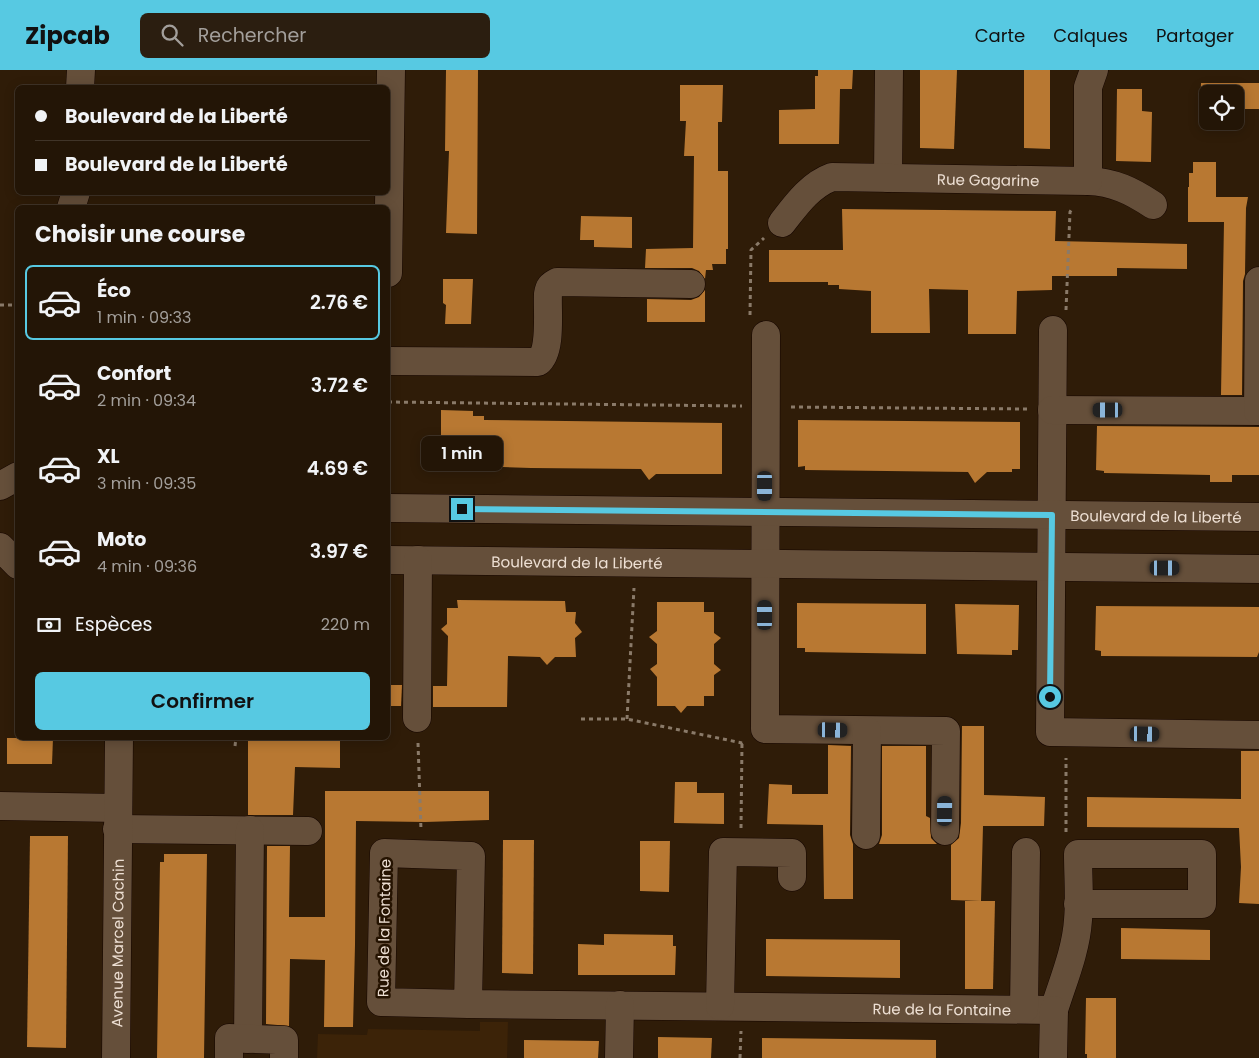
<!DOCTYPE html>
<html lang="fr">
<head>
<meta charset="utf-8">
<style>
	:root { --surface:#231506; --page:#2b1e10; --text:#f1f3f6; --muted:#a39f9b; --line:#403428; --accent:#57c9e2 }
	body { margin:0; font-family:Poppins,sans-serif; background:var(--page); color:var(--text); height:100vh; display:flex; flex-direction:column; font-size:19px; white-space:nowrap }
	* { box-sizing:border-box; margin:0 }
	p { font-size:16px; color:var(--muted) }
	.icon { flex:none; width:28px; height:28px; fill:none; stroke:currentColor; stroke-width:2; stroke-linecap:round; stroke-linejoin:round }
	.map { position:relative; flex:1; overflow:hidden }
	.sheet { position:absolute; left:15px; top:135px; width:375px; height:535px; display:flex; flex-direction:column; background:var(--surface); border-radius:8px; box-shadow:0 2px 12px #0003,0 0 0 1px var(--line) }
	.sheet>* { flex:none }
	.guide { position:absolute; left:15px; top:15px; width:375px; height:110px; border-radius:8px; box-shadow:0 2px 12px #0003,0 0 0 1px var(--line); display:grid; align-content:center; height:110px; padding:0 20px; background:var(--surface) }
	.fabs { position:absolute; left:1199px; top:15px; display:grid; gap:10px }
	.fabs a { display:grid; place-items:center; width:45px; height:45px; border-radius:8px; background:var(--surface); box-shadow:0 2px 12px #0003,0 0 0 1px var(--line); font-size:25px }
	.end { position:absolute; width:22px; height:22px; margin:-11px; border:6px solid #57c9e2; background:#111; box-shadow:0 0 0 2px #111 }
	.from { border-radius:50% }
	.bubble { position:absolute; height:35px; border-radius:8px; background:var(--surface); box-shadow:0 2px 12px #0003,0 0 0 1px var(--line); font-size:16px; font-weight:600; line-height:35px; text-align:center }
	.car { position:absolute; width:15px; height:30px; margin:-15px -8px; border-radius:6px; box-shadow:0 0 4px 1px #0007; background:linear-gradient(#222 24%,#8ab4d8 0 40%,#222 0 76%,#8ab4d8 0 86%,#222 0) }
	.guide b { display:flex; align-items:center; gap:18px; height:48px; font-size:19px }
	.guide b+b { border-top:1px solid var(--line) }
	.guide i { width:12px; height:12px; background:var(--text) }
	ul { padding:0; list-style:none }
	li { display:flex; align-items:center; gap:15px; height:75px; margin:0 10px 8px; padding:0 10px; border:2px solid transparent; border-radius:8px }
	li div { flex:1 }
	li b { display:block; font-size:19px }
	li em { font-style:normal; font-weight:600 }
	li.on { border-color:var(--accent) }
	li>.icon { width:45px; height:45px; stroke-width:1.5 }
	h2 { padding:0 20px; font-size:22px; line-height:60px }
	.pay { display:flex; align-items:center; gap:12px; height:55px; padding:0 20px; font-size:19px }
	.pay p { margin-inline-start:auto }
	.button { display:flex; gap:10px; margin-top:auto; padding:10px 20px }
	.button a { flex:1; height:58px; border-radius:8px; background:var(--accent); color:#111; font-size:20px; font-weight:600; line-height:58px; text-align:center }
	header { display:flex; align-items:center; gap:30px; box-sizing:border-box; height:70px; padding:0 25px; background:var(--accent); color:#111 }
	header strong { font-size:24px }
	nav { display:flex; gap:28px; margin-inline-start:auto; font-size:18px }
	.search { width:350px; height:45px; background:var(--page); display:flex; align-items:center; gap:12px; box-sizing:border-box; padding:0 18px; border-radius:8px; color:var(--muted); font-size:19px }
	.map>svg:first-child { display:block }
	.built { fill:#3c2308 }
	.building { fill:#b87832 }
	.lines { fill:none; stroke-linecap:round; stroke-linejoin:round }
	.minor-casing { stroke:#160600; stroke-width:29 }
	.path { stroke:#8a7a69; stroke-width:3; stroke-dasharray:4 4; stroke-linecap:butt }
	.minor { stroke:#654f3a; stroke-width:28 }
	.route { stroke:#57c9e2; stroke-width:6 }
	.labels { text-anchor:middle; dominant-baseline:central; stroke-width:5; stroke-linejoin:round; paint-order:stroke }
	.street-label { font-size:15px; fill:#eddfd3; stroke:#251301 }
</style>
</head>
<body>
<header>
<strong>Zipcab</strong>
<div class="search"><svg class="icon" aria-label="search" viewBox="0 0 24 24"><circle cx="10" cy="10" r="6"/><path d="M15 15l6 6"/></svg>Rechercher</div>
<nav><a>Carte</a><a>Calques</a><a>Partager</a></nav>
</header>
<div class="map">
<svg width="1259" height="988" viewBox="0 0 1259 988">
	<rect width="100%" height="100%" fill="#2f1c08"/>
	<polygon class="built" points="480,952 508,952 507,988 317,988 318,964 367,965 368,959 480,961"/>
	<g class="building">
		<polygon points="446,0 478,0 477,164 446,163 449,81 445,81"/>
		<polygon points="818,0 853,0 852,19 840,19 839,74 779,74 779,40 815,39 815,6 818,6"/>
		<polygon points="920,0 957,0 954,79 920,78"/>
		<polygon points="1024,0 1050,0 1050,79 1024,78"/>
		<polygon points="1201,13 1259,13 1259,39 1235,39 1235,24 1208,24 1208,38 1200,38"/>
		<polygon points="680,15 723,15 722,52 718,52 718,101 728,101 728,179 726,179 726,194 712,194 713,200 706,200 705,209 699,201 692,198 645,198 646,179 693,178 694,86 684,86 686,51 680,51"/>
		<polygon points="1117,19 1142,19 1142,41 1152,42 1151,92 1116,91"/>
		<polygon points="1193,92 1216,92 1216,127 1248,127 1246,138 1245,204 1243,211 1242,325 1221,325 1224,152 1188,152 1188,117 1189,117 1189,103 1193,103"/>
		<polygon points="842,139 1056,141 1055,171 1187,174 1187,199 1117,198 1117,206 1052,206 1052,220 1017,221 1016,264 968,264 968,220 929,219 930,263 871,263 871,221 839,219 839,215 828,215 828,212 769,212 769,180 843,180"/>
		<polygon points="581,146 632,147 632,178 594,177 594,170 580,170"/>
		<polygon points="443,209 473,209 471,254 445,254 446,235 443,233"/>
		<polygon points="705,220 705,252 647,252 647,229 691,230 699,227"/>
		<polygon points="441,340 473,341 473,346 484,346 484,350 722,353 722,404 656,404 649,410 641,399 531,398 503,397 503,394 472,393 470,390 458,383 448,383 447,375 441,375"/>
		<polygon points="798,350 1020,352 1020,399 1012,399 1012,402 987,402 975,413 968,402 805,400 805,396 798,397"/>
		<polygon points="1097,356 1259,357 1259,405 1232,405 1232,412 1210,412 1210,405 1104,403 1104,401 1096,400"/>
		<polygon points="457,530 565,531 566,542 576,542 575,553 582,562 575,568 576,587 555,587 547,595 540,587 508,586 507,637 433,637 433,616 447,616 448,566 441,559 447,554 447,538 458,538"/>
		<polygon points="657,532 704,532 704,542 714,542 714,563 721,568 714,574 714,594 721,600 714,605 714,626 704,626 704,636 687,636 681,643 675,636 657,636 657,607 650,599 657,594 657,574 649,567 657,561"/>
		<polygon points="797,533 926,534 926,584 805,582 805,578 797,578"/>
		<polygon points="955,534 1019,535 1018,580 1012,580 1012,585 957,584"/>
		<polygon points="1096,536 1259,537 1259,582 1257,587 1101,586 1101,581 1095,580"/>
		<polygon points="388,615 402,615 401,636 388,636"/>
		<polygon points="962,656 984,656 984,725 1045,727 1044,756 983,756 981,831 951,830 951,775 959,768 961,753"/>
		<polygon points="7,668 53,668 52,694 7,694"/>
		<polygon points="248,668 340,668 340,698 295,697 293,745 248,745"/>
		<polygon points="828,675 851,676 850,765 853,774 853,829 824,829 823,755 767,754 769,714 792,715 792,724 828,724"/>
		<polygon points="882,676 926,676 926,746 930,748 931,768 937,774 879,774 882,765"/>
		<polygon points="1241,681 1259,681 1259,834 1239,833 1241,797 1239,758 1087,757 1087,727 1241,729"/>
		<polygon points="675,712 697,712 697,723 724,723 724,754 674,753"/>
		<polygon points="325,721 489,721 489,750 425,752 356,751 355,875 353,957 324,957 325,890 290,889 289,956 266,954 267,776 290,776 289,847 325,847"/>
		<polygon points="30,766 68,766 66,978 27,977"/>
		<polygon points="503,770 534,770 533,904 502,903"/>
		<polygon points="640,771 670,771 669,822 640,821"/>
		<polygon points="164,784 207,784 204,988 157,988 160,792 164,792"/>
		<polygon points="965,831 995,831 993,919 965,919"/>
		<polygon points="1121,858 1210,860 1210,890 1121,889"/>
		<polygon points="604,864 673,865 673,876 676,876 675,905 578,905 578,874 604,875"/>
		<polygon points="766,869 900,870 900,908 766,906"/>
		<polygon points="1086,928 1116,928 1116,988 1087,988 1087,984 1085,984"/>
		<polygon points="658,967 712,968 711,988 658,988"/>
		<polygon points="762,968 936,970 936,988 762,988"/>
		<polygon points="524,970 599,971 598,988 524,988"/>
	</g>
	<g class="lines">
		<g class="minor-casing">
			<g id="minor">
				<polyline points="80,18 81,0"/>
				<polyline points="888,108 889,0"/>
				<path d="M1088 111C1114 112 1132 121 1153 135"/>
				<polyline points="71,138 76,122"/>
				<path id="s1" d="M782 153C796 135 810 115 832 107L1088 111V17L1094 0"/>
				<polyline points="388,203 391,0"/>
				<polyline points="1053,260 1050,662 1259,665"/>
				<polyline points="766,265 765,659 946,661 945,761"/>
				<path d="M388 291 538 292C552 281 547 241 548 224 549 217 551 215 557 212L691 214"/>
				<polyline points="1052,340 1259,341"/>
				<polyline points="1258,341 1259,211"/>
				<polyline points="0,416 18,406"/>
				<path id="s2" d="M388 438 1259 447"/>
				<polyline points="0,477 18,495"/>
				<path id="s3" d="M388 490 1259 499"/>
				<polyline points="417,648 418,490"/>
				<polyline points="0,736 118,738"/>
				<polyline points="117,759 308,761"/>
				<polyline points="866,765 867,661"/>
				<path id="s4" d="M468 934 471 786 384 783 381 932 468 934 1054 940C1063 911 1076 881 1078 850 1080 829 1078 806 1078 784H1202V834H1078"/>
				<polyline points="720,936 723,782 792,783 792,807"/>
				<polyline points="1024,939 1026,782"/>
				<polyline points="248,969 250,760"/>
				<path id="s5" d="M116 988 119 668"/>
				<polyline points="229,988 229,968 284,970 284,988"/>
				<polyline points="619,988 620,935"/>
				<polyline points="1053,988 1054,940"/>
			</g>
		</g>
		<g class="path">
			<polyline points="0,235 18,235"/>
			<polyline points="1066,240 1070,142 1073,137"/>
			<polyline points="750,245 751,180 764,168"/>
			<polyline points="388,332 742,336"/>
			<polyline points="791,337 1027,339"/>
			<polyline points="581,649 627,649 742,673 745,671"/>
			<polyline points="627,649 634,518"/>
			<polyline points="418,673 421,760"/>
			<polyline points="235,676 236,668"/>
			<polyline points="741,758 742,673"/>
			<polyline points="1066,762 1066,688"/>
			<polyline points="740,988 741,961"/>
		</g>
		<use href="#minor" class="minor"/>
	</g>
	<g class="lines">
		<polyline class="route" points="462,439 1052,445 1050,627"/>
	</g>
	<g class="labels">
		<g class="street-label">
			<text stroke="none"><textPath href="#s1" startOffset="225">Rue Gagarine</textPath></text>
			<text stroke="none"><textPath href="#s2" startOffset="768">Boulevard de la Liberté</textPath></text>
			<text stroke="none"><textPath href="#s3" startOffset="189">Boulevard de la Liberté</textPath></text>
			<text transform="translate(384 858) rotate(-89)">Rue de la Fontaine</text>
			<text stroke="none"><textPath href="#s5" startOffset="115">Avenue Marcel Cachin</textPath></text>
			<text stroke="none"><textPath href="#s4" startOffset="945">Rue de la Fontaine</textPath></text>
		</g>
	</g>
</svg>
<div class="fabs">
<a><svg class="icon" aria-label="locate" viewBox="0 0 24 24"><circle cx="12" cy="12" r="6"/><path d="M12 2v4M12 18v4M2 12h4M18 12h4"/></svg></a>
</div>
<i class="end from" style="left:1050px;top:627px"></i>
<i class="end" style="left:462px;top:439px"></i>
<div class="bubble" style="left:421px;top:366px;width:82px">1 min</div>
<i class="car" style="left:1108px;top:340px;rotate:270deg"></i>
<i class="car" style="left:765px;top:416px;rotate:180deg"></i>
<i class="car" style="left:1165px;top:498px;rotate:90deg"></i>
<i class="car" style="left:765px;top:545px;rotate:0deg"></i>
<i class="car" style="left:833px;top:660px;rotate:91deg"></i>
<i class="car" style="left:1145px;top:664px;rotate:91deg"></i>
<i class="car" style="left:945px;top:741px;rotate:1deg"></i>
<div class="guide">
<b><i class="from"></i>Boulevard de la Liberté</b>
<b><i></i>Boulevard de la Liberté</b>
</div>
<section class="sheet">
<h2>Choisir une course</h2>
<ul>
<li class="on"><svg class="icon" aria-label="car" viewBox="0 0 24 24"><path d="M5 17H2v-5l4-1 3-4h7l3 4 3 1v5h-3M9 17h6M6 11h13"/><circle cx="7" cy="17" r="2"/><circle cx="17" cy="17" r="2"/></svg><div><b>Éco</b><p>1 min · 09:33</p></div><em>2.76 €</em></li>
<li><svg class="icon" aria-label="car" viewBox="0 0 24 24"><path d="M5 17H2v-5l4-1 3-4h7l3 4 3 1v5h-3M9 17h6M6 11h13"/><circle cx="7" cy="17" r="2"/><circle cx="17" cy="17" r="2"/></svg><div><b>Confort</b><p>2 min · 09:34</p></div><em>3.72 €</em></li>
<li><svg class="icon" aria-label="car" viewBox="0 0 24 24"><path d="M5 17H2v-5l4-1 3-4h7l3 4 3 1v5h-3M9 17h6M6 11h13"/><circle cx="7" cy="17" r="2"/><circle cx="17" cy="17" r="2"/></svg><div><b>XL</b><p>3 min · 09:35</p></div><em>4.69 €</em></li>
<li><svg class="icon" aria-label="car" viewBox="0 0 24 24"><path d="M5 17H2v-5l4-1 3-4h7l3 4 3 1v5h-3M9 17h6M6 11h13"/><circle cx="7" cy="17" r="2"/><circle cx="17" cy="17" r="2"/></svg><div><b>Moto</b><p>4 min · 09:36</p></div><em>3.97 €</em></li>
</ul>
<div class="pay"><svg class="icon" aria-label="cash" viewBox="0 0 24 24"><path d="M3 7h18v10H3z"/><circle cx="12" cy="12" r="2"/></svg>Espèces<p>220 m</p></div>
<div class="button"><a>Confirmer</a></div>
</section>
</div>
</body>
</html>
